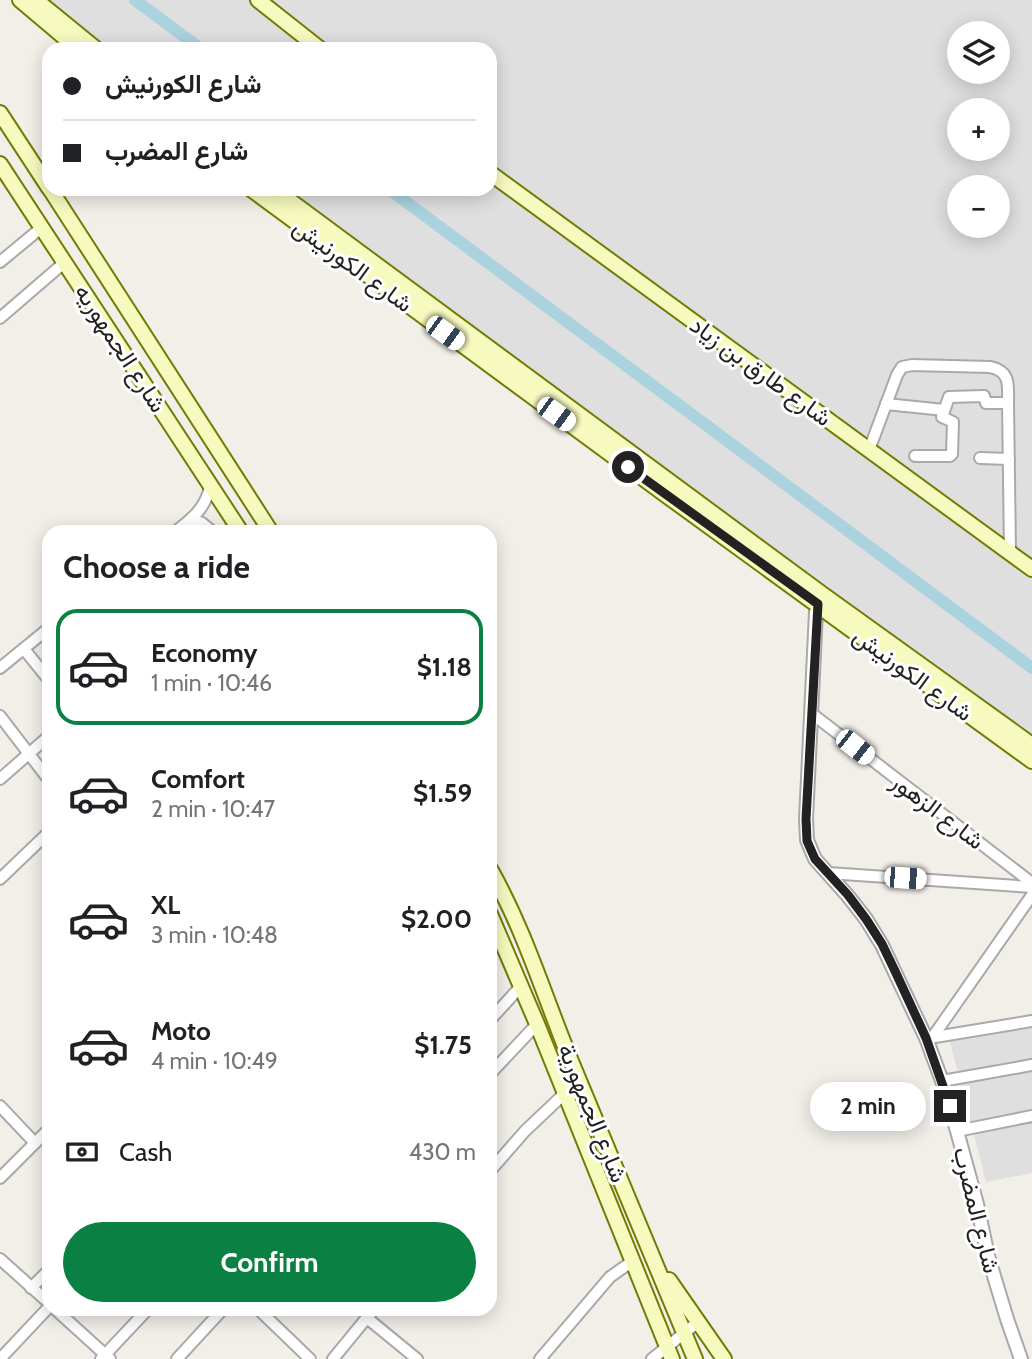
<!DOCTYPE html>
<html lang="en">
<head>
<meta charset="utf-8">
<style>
	:root { --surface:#fff; --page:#f6f6f6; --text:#202124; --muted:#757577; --line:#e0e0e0; --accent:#0b8043 }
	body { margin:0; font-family:Cabin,Vazirmatn,sans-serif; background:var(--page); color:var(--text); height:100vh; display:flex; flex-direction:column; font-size:26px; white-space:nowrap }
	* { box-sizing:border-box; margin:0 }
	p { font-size:23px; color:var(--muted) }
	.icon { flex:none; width:38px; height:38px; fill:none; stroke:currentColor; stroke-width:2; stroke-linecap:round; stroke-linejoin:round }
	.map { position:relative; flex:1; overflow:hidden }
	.sheet { position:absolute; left:42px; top:525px; width:455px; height:791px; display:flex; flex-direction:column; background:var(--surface); border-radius:21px; box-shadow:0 4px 18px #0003 }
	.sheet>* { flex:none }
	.banner { position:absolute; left:42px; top:42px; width:455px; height:154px; border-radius:21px; box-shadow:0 4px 18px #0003; display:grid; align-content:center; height:154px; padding:0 21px; background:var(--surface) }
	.buttons { position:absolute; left:947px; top:21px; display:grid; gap:14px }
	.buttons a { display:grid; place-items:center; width:63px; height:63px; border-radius:50%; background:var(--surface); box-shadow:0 4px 18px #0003; font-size:35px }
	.end { position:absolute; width:32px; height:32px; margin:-16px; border:9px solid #222; background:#fff; box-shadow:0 0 0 4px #fff }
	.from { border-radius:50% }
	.bubble { position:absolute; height:49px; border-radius:24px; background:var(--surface); box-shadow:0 4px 18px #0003; font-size:23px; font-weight:800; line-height:49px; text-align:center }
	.car { position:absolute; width:21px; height:42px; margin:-21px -10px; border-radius:9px; box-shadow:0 0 5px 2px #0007; background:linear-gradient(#fff 24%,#345 0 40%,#fff 0 76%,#345 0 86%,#fff 0) }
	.banner b { display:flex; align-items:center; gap:24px; height:66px; font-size:26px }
	.banner b+b { border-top:2px solid var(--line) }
	.banner i { width:18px; height:18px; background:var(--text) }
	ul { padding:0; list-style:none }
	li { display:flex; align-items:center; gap:21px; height:116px; margin:0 14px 10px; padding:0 7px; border:4px solid transparent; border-radius:21px }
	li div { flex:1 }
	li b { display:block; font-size:26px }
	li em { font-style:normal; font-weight:800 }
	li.current { border-color:var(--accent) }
	li>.icon { width:63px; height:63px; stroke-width:1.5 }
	h2 { padding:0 21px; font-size:32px; line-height:84px }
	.pay { display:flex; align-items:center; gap:18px; height:77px; padding:0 21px; font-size:26px }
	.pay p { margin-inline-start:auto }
	.action { display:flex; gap:14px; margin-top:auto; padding:14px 21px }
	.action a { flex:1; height:80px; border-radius:42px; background:var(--accent); color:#fff; font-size:28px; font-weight:800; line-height:80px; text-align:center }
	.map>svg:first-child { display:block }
	.residential { fill:#e0dfdf; fill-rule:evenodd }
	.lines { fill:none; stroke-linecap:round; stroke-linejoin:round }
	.canal { stroke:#aad3df; stroke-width:12 }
	.minor-casing { stroke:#a9a9a9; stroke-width:14 }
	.tertiary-casing { stroke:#a9a9a9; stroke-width:16 }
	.secondary-casing { stroke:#707d05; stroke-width:18 }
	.minor { stroke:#fff; stroke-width:10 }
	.tertiary { stroke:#fff; stroke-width:12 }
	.secondary { stroke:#f7fabf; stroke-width:14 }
	.route { stroke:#222; stroke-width:9 }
	.labels { text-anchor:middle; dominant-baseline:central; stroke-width:6; stroke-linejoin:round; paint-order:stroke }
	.street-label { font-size:24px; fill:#222; stroke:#fff }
</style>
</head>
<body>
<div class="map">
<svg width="1032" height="1359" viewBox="0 0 1032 1359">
	<rect width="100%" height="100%" fill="#f2efe9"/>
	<g class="residential">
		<path d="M31 0H1032V752L267 189H490V49H91ZM959 33H998V72H959ZM959 110H998V149H959ZM959 187H998V226H959Z"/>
		<polygon points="1032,1028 1032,1173 986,1182 950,1042"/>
	</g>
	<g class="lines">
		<g class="canal">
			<polyline points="135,0 201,49"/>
			<polyline points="389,189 1032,668"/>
		</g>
		<g class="minor-casing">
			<g id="minor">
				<polyline points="0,262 41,228"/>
				<polyline points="0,318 65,262"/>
				<polyline points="886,404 944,410"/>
				<path d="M869 450 897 375 902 367 912 365 990 367C1011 371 1008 386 1008 403L1010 552"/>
				<polyline points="915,456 950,456 952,454 953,422 942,417 949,397 984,396 986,403 1008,403"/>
				<polyline points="980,458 1009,459"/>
				<polyline points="191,519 202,523 213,532"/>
				<path d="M175 532C192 519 205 509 210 487"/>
				<polyline points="24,649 49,680"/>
				<polyline points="0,668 49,628"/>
				<polyline points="811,713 1032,883"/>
				<polyline points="0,716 49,780"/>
				<polyline points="0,779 49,736"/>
				<polyline points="828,873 1032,887"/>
				<polyline points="0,879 49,832"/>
				<polyline points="490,1020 521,986"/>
				<polyline points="929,1038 1032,1021"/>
				<polyline points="932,1038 1032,895"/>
				<polyline points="490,1074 537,1024"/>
				<polyline points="942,1081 1032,1065"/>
				<polyline points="0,1106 35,1143"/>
				<polyline points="957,1131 1032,1116"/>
				<polyline points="490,1171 525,1131 564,1094"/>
				<polyline points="0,1178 49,1129"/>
				<polyline points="0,1259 49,1303"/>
				<polyline points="31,1288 49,1270"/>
				<polyline points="55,1309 110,1359"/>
				<polyline points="258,1309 310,1359"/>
				<polyline points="367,1318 417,1359"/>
				<polyline points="0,1359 49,1307"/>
				<polyline points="101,1359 148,1309"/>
				<polyline points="177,1359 223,1309"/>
				<polyline points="333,1359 374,1309"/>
				<polyline points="540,1359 610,1277 634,1260"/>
				<polyline points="652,1359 698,1322"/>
			</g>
		</g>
		<g class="tertiary-casing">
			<polyline id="tertiary" points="820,598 816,612 806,819 807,840 815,859 848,896 866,919 882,945 926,1038 942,1081 957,1131 977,1204 988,1256 1007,1319 1021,1359"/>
		</g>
		<g class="secondary-casing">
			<g id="secondary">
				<polyline points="20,0 78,49"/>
				<polyline points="36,0 96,49"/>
				<polyline points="258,0 320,49"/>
				<polyline points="0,113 49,188"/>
				<polyline points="0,164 241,532"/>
				<polyline points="490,173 1032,569"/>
				<polyline points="50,189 271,532"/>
				<polyline points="251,189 666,495 1032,761"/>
				<polyline points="274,189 822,594 1032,745"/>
				<path d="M490 869C524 929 544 995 570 1059 611 1159 654 1259 695 1359"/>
				<polyline points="490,914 537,1024 672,1359"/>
				<polyline points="669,1280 724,1359"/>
			</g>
		</g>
		<use href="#minor" class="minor"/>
		<use href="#tertiary" class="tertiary"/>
		<use href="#secondary" class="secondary"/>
	</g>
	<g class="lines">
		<polyline class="route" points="628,467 818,604 806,819 807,841 815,859 848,895 866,919 882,944 895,971 926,1038 950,1106"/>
	</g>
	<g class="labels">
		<g class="street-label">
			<text transform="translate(353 265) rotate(36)">شارع الكورنيش</text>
			<text transform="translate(121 348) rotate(57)">شارع الجمهوريه</text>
			<text transform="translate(761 371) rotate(36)">شارع طارق بن زياد</text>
			<text transform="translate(913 674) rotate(36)">شارع الكورنيش</text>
			<text transform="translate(938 811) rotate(37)">شارع الزهور</text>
			<text transform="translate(593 1113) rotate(68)">شارع الجمهورية</text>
			<text transform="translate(977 1210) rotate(76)">شارع المضرب</text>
		</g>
	</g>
</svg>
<div class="buttons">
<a><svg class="icon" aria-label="layers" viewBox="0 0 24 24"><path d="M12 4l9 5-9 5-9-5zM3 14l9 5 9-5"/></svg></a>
<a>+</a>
<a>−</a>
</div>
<i class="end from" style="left:628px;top:467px"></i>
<i class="end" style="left:950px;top:1106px"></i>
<div class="bubble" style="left:810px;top:1082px;width:116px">2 min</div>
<i class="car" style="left:445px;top:333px;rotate:126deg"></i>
<i class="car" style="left:556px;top:414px;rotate:126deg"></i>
<i class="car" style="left:855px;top:747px;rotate:128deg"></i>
<i class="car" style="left:905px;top:878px;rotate:94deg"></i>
<div class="banner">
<b><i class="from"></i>شارع الكورنيش</b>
<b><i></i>شارع المضرب</b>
</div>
<section class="sheet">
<h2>Choose a ride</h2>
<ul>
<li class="current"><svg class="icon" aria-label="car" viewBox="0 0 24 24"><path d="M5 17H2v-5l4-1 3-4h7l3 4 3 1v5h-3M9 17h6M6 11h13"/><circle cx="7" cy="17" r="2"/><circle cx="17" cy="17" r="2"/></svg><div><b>Economy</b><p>1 min · 10:46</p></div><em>$1.18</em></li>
<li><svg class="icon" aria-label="car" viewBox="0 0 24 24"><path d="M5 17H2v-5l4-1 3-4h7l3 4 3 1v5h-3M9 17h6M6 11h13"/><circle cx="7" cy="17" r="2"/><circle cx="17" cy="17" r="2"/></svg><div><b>Comfort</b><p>2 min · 10:47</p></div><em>$1.59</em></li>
<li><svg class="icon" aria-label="car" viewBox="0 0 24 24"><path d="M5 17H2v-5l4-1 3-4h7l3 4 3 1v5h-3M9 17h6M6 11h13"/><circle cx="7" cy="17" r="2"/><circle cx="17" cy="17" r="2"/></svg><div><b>XL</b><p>3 min · 10:48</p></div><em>$2.00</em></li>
<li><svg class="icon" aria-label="car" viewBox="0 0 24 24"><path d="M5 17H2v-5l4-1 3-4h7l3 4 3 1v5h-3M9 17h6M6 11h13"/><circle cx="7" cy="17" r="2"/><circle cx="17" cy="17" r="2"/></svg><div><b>Moto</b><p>4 min · 10:49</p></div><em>$1.75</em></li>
</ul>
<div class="pay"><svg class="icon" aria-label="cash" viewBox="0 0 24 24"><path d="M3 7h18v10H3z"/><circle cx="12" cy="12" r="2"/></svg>Cash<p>430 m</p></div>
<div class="action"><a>Confirm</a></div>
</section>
</div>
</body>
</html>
